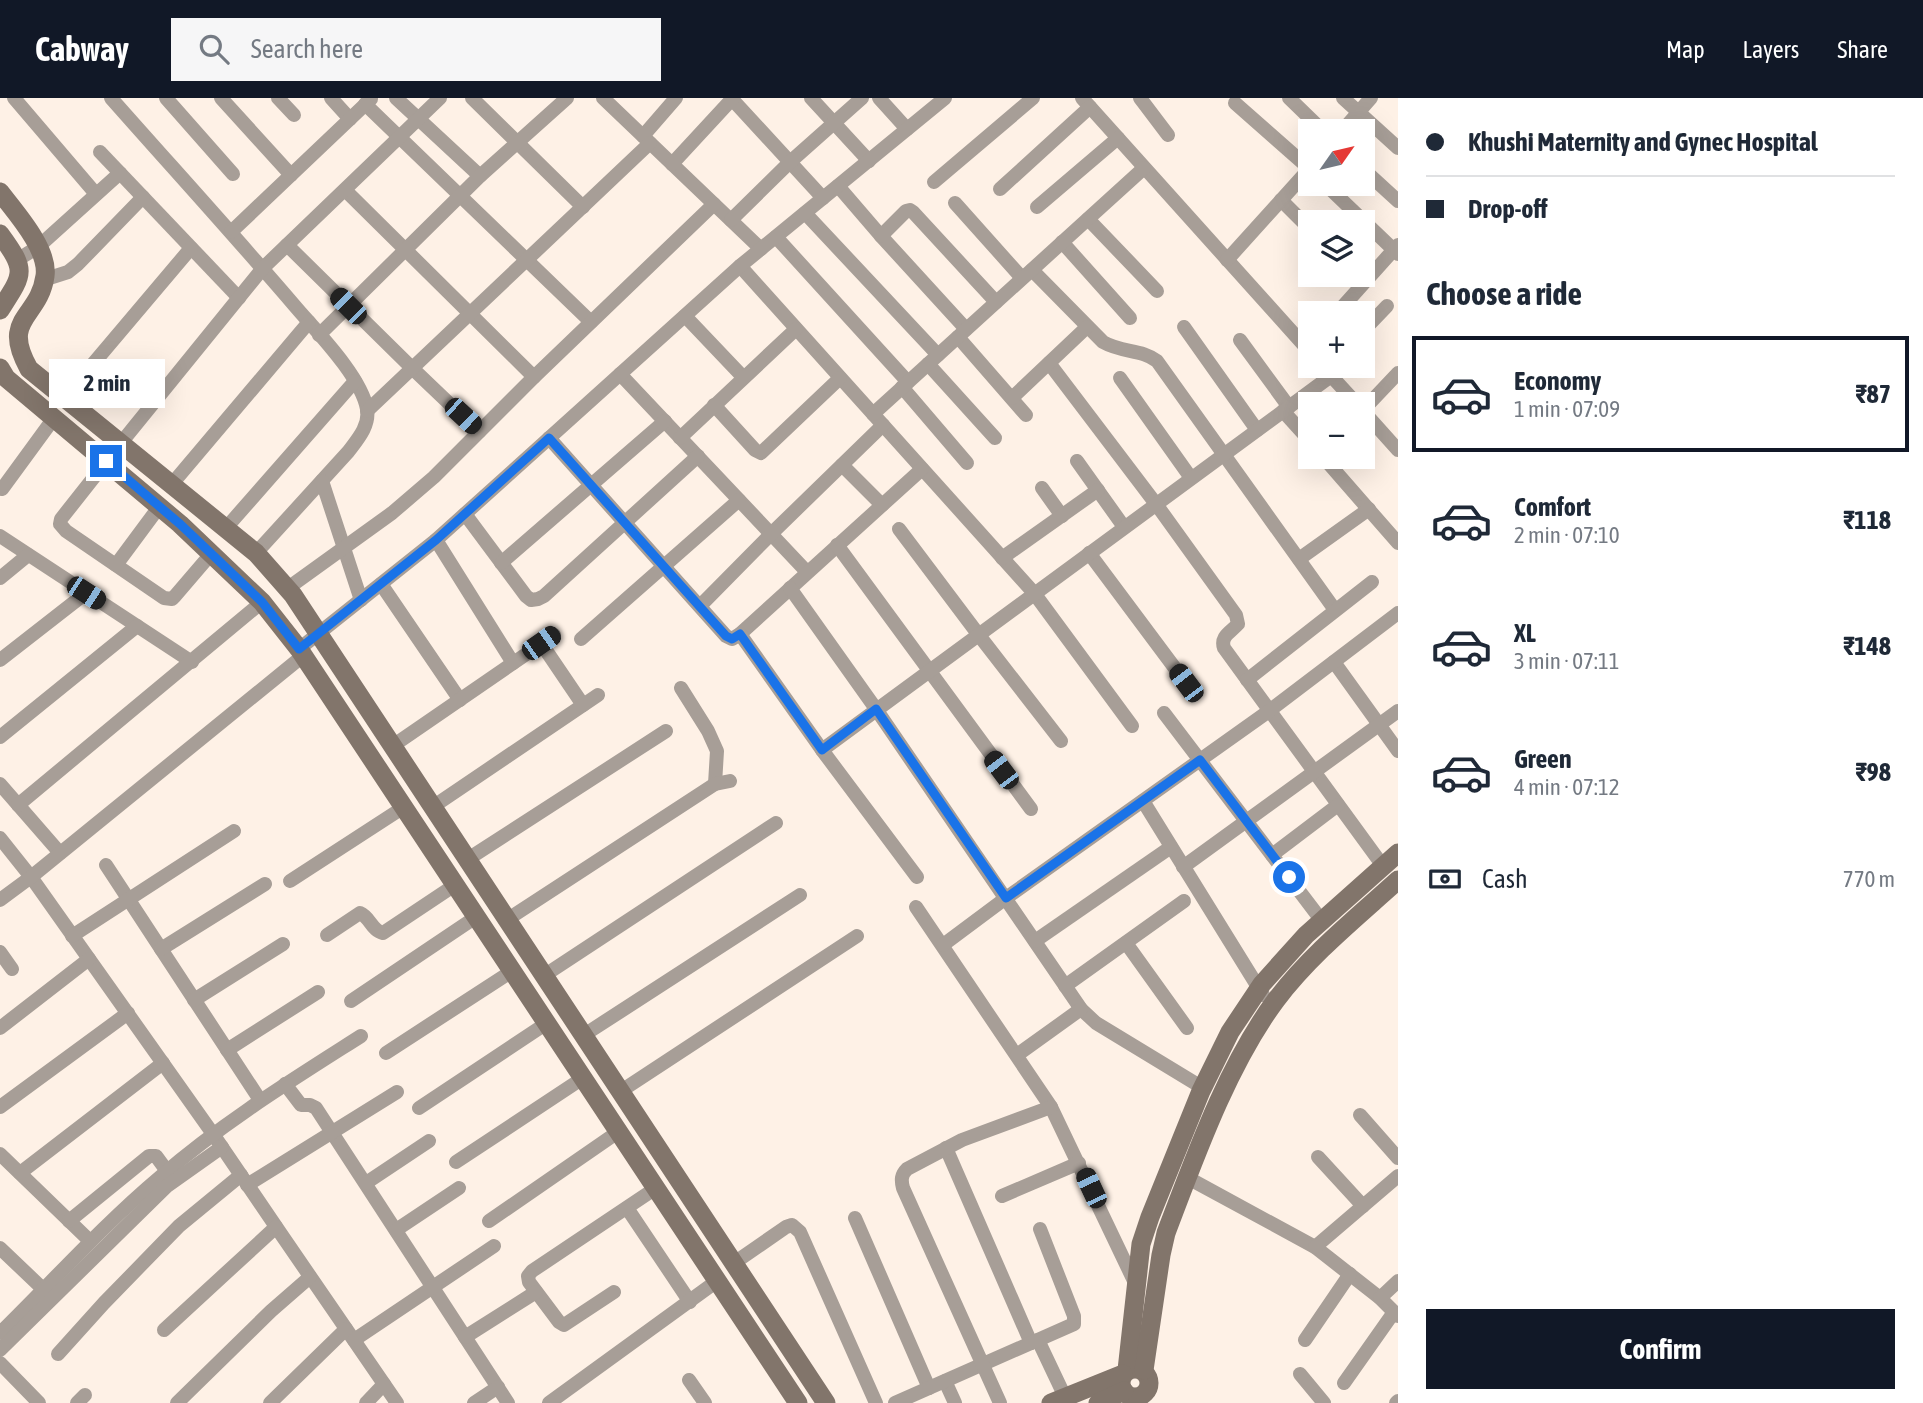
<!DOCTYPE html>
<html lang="en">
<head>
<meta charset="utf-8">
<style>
	:root { --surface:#fff; --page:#f6f6f7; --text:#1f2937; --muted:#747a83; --line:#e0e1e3; --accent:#111827 }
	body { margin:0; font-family:"Asap Condensed",sans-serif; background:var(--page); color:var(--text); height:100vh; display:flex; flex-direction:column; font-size:26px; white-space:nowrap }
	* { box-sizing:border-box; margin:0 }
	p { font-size:23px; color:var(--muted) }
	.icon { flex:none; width:38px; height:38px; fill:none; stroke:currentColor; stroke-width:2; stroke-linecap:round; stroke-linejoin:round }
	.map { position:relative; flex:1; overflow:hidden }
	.panel { display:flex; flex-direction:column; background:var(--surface); width:525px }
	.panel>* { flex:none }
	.hud { display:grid; align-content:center; height:154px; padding:0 28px; background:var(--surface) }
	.needle { width:46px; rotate:56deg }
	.fabs { position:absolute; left:1298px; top:21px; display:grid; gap:14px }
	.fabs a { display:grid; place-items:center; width:77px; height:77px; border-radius:0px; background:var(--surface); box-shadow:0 7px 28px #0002; font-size:35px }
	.end { position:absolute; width:32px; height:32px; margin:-16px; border:9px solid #1a73e8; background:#fff; box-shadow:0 0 0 4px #fff }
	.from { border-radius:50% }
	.bubble { position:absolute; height:49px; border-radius:0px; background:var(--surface); box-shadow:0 7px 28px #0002; font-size:23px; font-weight:700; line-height:49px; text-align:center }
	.car { position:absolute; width:21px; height:42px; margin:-21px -10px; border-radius:9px; box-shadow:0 0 5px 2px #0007; background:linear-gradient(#222 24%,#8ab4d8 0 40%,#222 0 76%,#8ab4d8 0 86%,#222 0) }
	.hud b { display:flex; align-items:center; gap:24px; height:66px; font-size:26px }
	.hud b+b { border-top:2px solid var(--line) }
	.hud i { width:18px; height:18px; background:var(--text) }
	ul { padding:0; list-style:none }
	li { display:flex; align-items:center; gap:21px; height:116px; margin:0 14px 10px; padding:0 14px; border:4px solid transparent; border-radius:0px }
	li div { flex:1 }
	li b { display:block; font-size:26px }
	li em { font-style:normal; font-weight:700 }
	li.active { border-color:var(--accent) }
	li>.icon { width:63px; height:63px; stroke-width:1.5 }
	h2 { padding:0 28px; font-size:32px; line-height:84px }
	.pay { display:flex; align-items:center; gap:18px; height:77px; padding:0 28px; font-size:26px }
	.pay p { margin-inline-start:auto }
	.button { display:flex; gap:14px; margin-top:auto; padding:14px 28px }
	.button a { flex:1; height:80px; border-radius:0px; background:var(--accent); color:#fff; font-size:28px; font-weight:700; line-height:80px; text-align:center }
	header { display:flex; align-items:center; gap:42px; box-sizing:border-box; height:98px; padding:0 35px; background:var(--accent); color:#fff }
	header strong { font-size:33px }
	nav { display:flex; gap:38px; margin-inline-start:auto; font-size:24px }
	.search { width:490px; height:63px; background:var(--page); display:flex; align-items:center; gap:18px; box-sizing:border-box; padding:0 24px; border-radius:0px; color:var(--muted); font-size:26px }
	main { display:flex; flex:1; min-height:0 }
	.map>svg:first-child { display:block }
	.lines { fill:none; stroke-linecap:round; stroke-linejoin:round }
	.street { stroke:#a79e97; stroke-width:14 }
	.secondary { stroke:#82756b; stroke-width:19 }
	.route { stroke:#1a73e8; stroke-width:9 }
</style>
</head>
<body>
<header>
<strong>Cabway</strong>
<div class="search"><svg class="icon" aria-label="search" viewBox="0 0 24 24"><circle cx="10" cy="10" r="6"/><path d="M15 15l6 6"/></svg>Search here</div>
<nav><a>Map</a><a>Layers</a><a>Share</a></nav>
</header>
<main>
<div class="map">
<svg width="1398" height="1305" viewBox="0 0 1398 1305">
	<rect width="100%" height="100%" fill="#fef1e6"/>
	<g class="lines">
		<g class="street">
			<polyline points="14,0 96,96"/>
			<path d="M111 0C172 69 234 137 294 207 316 233 361 278 367 311 370 328 357 342 348 354L256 455"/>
			<polyline points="166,0 233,76"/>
			<polyline points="221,0 291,77"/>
			<polyline points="278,0 294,17"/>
			<polyline points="331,0 350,21"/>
			<polyline points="396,0 480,78"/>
			<polyline points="472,0 583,109"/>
			<polyline points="603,0 761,151"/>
			<polyline points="731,0 823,100"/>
			<polyline points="811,0 869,63"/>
			<polyline points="879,0 907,31"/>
			<polyline points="1082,0 1311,255"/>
			<polyline points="1140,0 1168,37"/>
			<polyline points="1289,0 1323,33"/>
			<polyline points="1343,0 1398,50"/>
			<polyline points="1235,5 1311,72"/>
			<polyline points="365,6 591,224"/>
			<polyline points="1342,33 1371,0"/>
			<polyline points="643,38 676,0"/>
			<polyline points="100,54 239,200"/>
			<polyline points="672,66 733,0"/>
			<polyline points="1363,71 1398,103"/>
			<polyline points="934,84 1033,0"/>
			<polyline points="1325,86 1398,156"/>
			<polyline points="838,88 881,138 966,231"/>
			<polyline points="1000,91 1090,9"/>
			<polyline points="345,92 534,279"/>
			<polyline points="1281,102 1311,132"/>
			<polyline points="955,105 1022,180"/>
			<polyline points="1037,109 1118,40"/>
			<polyline points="805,115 938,257"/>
			<polyline points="1088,121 1157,193"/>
			<polyline points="731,122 790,64 862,0"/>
			<polyline points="231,134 371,1"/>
			<polyline points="881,138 906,113 910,112 913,114 996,204"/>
			<polyline points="776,139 908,284"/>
			<polyline points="1062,144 1130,220"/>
			<polyline points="287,147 412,270 479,334"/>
			<polyline points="17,162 38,149 120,75"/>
			<polyline points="1227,162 1311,69"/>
			<polyline points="740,168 1034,495 1132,628"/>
			<path d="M1032 172 1103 244C1122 255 1142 251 1157 263L1335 512"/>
			<polyline points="43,182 68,174 78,166 143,99"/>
			<polyline points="1337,215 1398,147"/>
			<polyline points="685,218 743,279"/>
			<polyline points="1184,229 1257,332"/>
			<polyline points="1363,233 1387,208"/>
			<polyline points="319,237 480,78 567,0"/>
			<polyline points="958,239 1026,317"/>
			<polyline points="1240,242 1289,309"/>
			<path d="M1049 265 1156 406 1236 517 1238 526C1231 534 1220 538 1224 550L1383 768"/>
			<polyline points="928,266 995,340"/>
			<polyline points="1322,268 1357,306"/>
			<polyline points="620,276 807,474"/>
			<polyline points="1120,280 1191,380"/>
			<polyline points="902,289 967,365"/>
			<polyline points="65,299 191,150"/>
			<polyline points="1012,300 1087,229"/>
			<polyline points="714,307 755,352 761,355 840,280"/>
			<polyline points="1363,312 1398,275"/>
			<polyline points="367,313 650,45"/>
			<polyline points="1283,313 1311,344"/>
			<polyline points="1363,313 1398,352"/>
			<polyline points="873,316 1144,70"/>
			<polyline points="549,340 726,538 732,541 740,536 922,371"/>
			<polyline points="680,340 796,231"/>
			<polyline points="1323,359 1398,445"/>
			<polyline points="1077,363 1124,429"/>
			<polyline points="842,367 882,407"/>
			<polyline points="322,383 361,502"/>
			<polyline points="172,386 309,224"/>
			<polyline points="1042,390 1062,418"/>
			<polyline points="2,391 54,320"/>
			<polyline points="465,416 526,498 531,502 538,501 544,498 698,358"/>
			<polyline points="226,430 355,283"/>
			<polyline points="899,431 978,536 1061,643"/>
			<polyline points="0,438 192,564"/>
			<polyline points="436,442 513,565"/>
			<polyline points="837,447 1031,711"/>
			<polyline points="1089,455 1186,585"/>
			<polyline points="211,456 175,498 172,501 164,500 66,433 60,426 61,421 121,345 263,170 440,0"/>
			<polyline points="1002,460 1098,392"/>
			<polyline points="1299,461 1369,411"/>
			<polyline points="501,465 665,323"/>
			<polyline points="116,467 159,409"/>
			<polyline points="0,480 28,457"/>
			<polyline points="381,486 460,602"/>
			<polyline points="288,490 392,415 434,379 534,279 714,106"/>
			<polyline points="790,490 876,611 1081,911 1096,925 1203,990"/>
			<polyline points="700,508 771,436 883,327"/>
			<polyline points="740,536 822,652 917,779"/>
			<polyline points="581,541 739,402"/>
			<polyline points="541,545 583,607"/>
			<polyline points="299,551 436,442 740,168 945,0"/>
			<polyline points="0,562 86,495"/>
			<polyline points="1334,564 1398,653"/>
			<polyline points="1247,582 1372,484"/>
			<polyline points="681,590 708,633 717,653 715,686"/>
			<polyline points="1164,615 1322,823"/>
			<polyline points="0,639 137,528"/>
			<polyline points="394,647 554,537"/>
			<polyline points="822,652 1331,278"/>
			<polyline points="0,686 60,755"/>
			<polyline points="1143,703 1263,897"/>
			<polyline points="18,707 262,504"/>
			<polyline points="434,708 598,597"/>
			<polyline points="0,740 31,779 213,1036 281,1136 397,1305"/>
			<polyline points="1272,757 1338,707"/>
			<polyline points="468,761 666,633"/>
			<polyline points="106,767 260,1002"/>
			<polyline points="1183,769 1398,613"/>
			<polyline points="290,783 404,709"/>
			<polyline points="0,802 31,779 304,557"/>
			<polyline points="916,809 1051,1009 1136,1187"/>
			<polyline points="508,821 715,686 730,683"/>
			<path d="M327 837 360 815C370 819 372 833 383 835L455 787"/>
			<polyline points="72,838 234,733"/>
			<polyline points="1035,843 1171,749"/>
			<polyline points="1126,845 1187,930"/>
			<polyline points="943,847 1006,800 1269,613 1398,515"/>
			<polyline points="161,851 265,786"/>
			<polyline points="0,854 12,871"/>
			<polyline points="545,877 776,725"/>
			<polyline points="1065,888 1184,803"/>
			<polyline points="194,902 283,846"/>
			<polyline points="351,903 476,819"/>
			<polyline points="0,930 89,861"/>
			<polyline points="584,937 800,797"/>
			<polyline points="227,952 318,894"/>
			<polyline points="386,955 512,873"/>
			<polyline points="1017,957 1081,911"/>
			<polyline points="285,986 301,1007 310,1007 316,1010 508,1305"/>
			<polyline points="621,993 857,838"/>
			<polyline points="0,1009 128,915"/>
			<polyline points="419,1010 547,925"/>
			<polyline points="1360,1017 1398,1060"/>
			<polyline points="946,1050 1031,1245"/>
			<polyline points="0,1056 90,1143"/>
			<polyline points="1318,1059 1363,1108"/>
			<polyline points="456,1064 583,980"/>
			<polyline points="20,1075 163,965"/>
			<polyline points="1188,1080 1315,1149 1380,1200 1398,1218"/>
			<polyline points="366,1085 429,1043"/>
			<polyline points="247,1087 397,994"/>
			<polyline points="1002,1098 1079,1065"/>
			<polyline points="627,1110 690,1204"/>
			<polyline points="855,1120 929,1290"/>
			<polyline points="69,1123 149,1058 156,1058 167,1073"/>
			<polyline points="489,1123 618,1034"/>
			<polyline points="396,1132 459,1090"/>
			<polyline points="1315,1149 1398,1078"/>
			<polyline points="0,1150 44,1192"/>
			<polyline points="734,1165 786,1129 792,1127 800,1134 876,1305"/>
			<polyline points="614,1194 564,1227 559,1224 529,1184 528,1178 532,1173 656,1090"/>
			<polyline points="1380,1200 1398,1183"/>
			<polyline points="164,1232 276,1129"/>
			<path d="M0 1235C53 1183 103 1127 160 1079 222 1025 292 982 361 938"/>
			<polyline points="465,1239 536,1194"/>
			<polyline points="354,1242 494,1148"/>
			<polyline points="1038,1242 1065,1299"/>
			<polyline points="1305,1242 1350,1176"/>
			<polyline points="0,1252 167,1088 222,1049"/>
			<polyline points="58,1256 104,1205 179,1128 241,1077"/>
			<polyline points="0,1265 39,1305"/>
			<polyline points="1300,1276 1324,1305"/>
			<polyline points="689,1282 705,1305"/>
			<polyline points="945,1283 955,1305"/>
			<polyline points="1344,1285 1394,1214"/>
			<polyline points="77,1305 85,1297"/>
			<polyline points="177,1305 271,1213 310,1179"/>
			<polyline points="270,1305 346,1231"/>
			<polyline points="366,1305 384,1286"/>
			<polyline points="474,1305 498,1289"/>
			<polyline points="549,1305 717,1183"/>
			<polyline points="895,1305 1074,1226 1074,1218 1040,1131"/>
			<path d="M1000 1305 903 1090C901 1082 901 1077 907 1071L962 1042 1051 1009"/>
			<polyline points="1396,1305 1398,1303"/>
		</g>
		<g class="secondary">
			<path d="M0 94C15 114 49 151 45 178 39 221 0 219 29 271L256 455 293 497 826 1305"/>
			<path d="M0 136C27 173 24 175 0 212"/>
			<polyline points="0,270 6,280 180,426 262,504 299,551 798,1305"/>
			<circle cx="1135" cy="1285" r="14"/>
			<polyline points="1127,1272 1141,1146 1150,1119 1201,993 1230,934 1262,886 1306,837 1398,755"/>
			<path d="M1144 1272 1161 1157 1166 1135C1195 1059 1227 968 1276 902 1310 857 1356 820 1398 782"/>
			<polyline points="1051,1305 1123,1276"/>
			<polyline points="1098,1305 1124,1293"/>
		</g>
	</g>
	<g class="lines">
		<polyline class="route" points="106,363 180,426 262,504 299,551 436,442 549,340 726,538 732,541 740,536 822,652 876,611 1006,800 1200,662 1289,779"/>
	</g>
</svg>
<div class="fabs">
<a><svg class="needle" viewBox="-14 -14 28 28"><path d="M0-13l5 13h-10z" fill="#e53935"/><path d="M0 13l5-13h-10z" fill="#747a83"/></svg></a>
<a><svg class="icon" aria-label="layers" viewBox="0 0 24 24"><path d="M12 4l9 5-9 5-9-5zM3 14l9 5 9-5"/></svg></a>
<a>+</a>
<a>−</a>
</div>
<i class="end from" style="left:1289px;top:779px"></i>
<i class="end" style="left:106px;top:363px"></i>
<div class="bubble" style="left:49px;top:261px;width:116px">2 min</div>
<i class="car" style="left:348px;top:208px;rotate:315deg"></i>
<i class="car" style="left:463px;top:318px;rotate:133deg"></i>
<i class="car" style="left:86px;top:495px;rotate:123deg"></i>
<i class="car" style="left:541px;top:545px;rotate:55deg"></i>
<i class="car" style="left:1186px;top:585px;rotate:323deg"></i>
<i class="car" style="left:1001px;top:672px;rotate:323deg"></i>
<i class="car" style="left:1091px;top:1090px;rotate:335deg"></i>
</div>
<section class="panel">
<div class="hud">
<b><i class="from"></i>Khushi Maternity and Gynec Hospital</b>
<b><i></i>Drop-off</b>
</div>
<h2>Choose a ride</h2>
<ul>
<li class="active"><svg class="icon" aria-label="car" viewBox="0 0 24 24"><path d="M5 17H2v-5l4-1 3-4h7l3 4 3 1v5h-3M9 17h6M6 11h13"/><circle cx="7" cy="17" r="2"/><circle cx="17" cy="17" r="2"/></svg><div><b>Economy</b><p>1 min · 07:09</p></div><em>₹87</em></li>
<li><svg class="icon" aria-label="car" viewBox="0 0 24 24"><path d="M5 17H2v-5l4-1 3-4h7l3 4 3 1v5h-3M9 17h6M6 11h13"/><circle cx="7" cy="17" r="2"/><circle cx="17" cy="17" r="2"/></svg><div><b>Comfort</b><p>2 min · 07:10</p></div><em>₹118</em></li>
<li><svg class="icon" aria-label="car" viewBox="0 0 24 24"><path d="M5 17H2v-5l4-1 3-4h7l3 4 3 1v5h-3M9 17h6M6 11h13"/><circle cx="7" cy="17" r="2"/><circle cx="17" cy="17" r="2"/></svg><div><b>XL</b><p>3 min · 07:11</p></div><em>₹148</em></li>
<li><svg class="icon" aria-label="car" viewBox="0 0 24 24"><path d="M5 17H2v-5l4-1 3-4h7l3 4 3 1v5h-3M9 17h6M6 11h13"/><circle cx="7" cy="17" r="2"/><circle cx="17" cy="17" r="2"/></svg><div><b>Green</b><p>4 min · 07:12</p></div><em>₹98</em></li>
</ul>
<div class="pay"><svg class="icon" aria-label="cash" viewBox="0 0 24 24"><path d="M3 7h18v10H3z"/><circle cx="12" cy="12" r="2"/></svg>Cash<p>770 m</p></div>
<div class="button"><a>Confirm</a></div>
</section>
</main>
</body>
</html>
